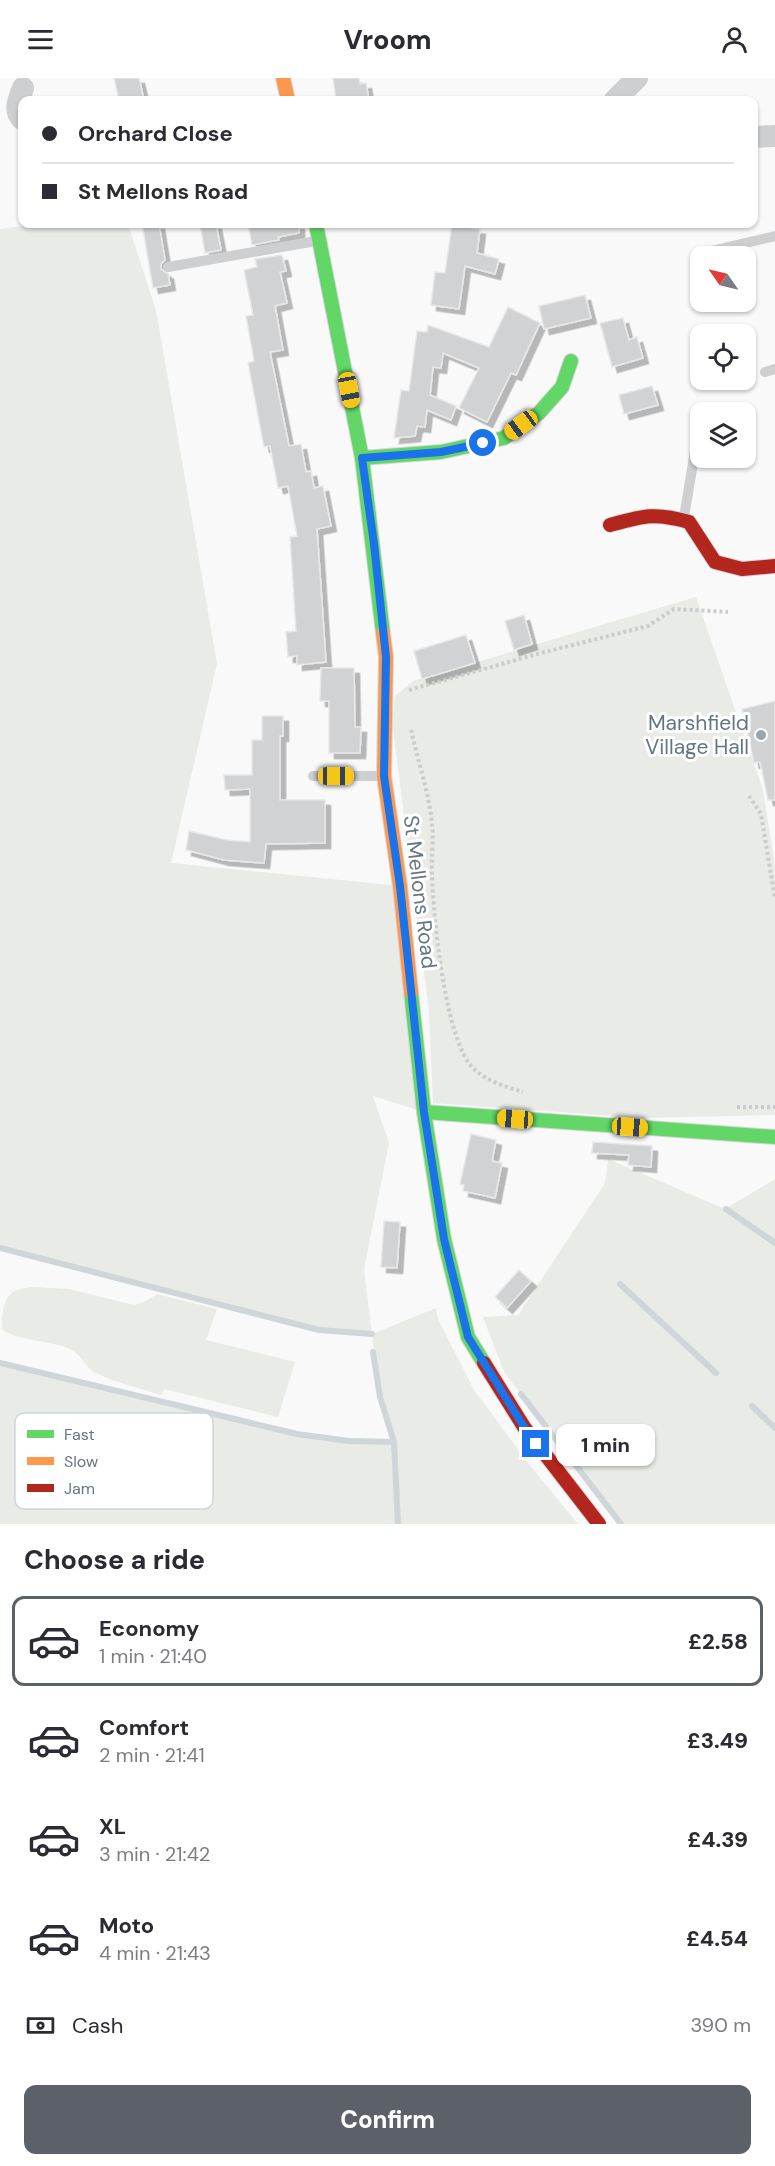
<!DOCTYPE html>
<html lang="en">
<head>
<meta charset="utf-8">
<style>
	:root { --surface:#fff; --page:#f2f2f3; --text:#2b2b33; --muted:#7c7c81; --line:#e1e1e2; --accent:#5c6169 }
	body { margin:0; font-family:"DM Sans",sans-serif; background:var(--page); color:var(--text); height:100vh; display:flex; flex-direction:column; font-size:22px; white-space:nowrap }
	* { box-sizing:border-box; margin:0 }
	p { font-size:20px; color:var(--muted) }
	.icon { flex:none; width:33px; height:33px; fill:none; stroke:currentColor; stroke-width:2; stroke-linecap:round; stroke-linejoin:round }
	.map { position:relative; height:1446px; overflow:hidden }
	.sheet { display:flex; flex-direction:column; background:var(--surface); flex:1 }
	.sheet>* { flex:none }
	.hud { position:absolute; left:18px; top:18px; width:740px; height:132px; border-radius:12px; box-shadow:0 2px 4px #0004; display:grid; align-content:center; height:132px; padding:0 24px; background:var(--surface) }
	.needle { width:39px; rotate:304deg }
	.controls { position:absolute; left:690px; top:168px; display:grid; gap:12px }
	.controls a { display:grid; place-items:center; width:66px; height:66px; border-radius:12px; background:var(--surface); box-shadow:0 2px 4px #0004; font-size:30px }
	.end { position:absolute; width:27px; height:27px; margin:-14px; border:8px solid #1a73e8; background:#fff; box-shadow:0 0 0 3px #fff }
	.from { border-radius:50% }
	.bubble { position:absolute; height:42px; border-radius:12px; background:var(--surface); box-shadow:0 2px 4px #0004; font-size:20px; font-weight:800; line-height:42px; text-align:center }
	.car { position:absolute; width:18px; height:36px; margin:-18px -9px; border-radius:8px; box-shadow:0 0 4px 2px #0007; background:linear-gradient(#f5c518 24%,#345 0 40%,#f5c518 0 76%,#345 0 86%,#f5c518 0) }
	.hud b { display:flex; align-items:center; gap:21px; height:57px; font-size:22px }
	.hud b+b { border-top:2px solid var(--line) }
	.hud i { width:15px; height:15px; background:var(--text) }
	ul { padding:0; list-style:none }
	li { display:flex; align-items:center; gap:18px; height:90px; margin:0 12px 9px; padding:0 12px; border:3px solid transparent; border-radius:12px }
	li div { flex:1 }
	li b { display:block; font-size:22px }
	li em { font-style:normal; font-weight:800 }
	li.on { border-color:var(--accent) }
	li>.icon { width:54px; height:54px; stroke-width:1.5 }
	h2 { padding:0 24px; font-size:27px; line-height:72px }
	.pay { display:flex; align-items:center; gap:15px; height:66px; padding:0 24px; font-size:22px }
	.pay p { margin-inline-start:auto }
	.cta { display:flex; gap:12px; margin-top:auto; padding:12px 24px }
	.cta a { flex:1; height:69px; border-radius:12px; background:var(--accent); color:#fff; font-size:24px; font-weight:800; line-height:69px; text-align:center }
	header { display:flex; justify-content:space-between; align-items:center; height:78px; padding:0 24px; background:var(--surface); font-size:27px; font-weight:800 }
	.map>svg:first-child { display:block }
	.green { fill:#e8ebe6 }
	.lines { fill:none; stroke-linecap:round; stroke-linejoin:round }
	.stream { stroke:#ced6d9; stroke-width:6 }
	.building { fill:#d0d2d3; stroke:#e8e8e8; stroke-width:1.5; filter:url(#shadow) }
	.fast-casing { stroke:#d5d6d7; stroke-width:16 }
	.slow-casing { stroke:#d5d6d7; stroke-width:16 }
	.jam-casing { stroke:#d5d6d7; stroke-width:16 }
	.path { stroke:#cbcccd; stroke-width:4; stroke-dasharray:3 3; stroke-linecap:butt }
	.lane { stroke:#cecfd0; stroke-width:10 }
	.street { stroke:#cecfd0; stroke-width:22 }
	.fast { stroke:#63d668; stroke-width:14 }
	.slow { stroke:#ff974d; stroke-width:14 }
	.jam { stroke:#b3261e; stroke-width:14 }
	.route { stroke:#1a73e8; stroke-width:8 }
	.poi-dot { fill:#99a4ac; stroke:#fff; stroke-width:2 }
	.labels { text-anchor:middle; dominant-baseline:central; stroke-width:6; stroke-linejoin:round; paint-order:stroke }
	.poi-label { font-size:21px; fill:#657683; stroke:#fff; text-anchor:end }
	.street-label { font-size:21px; fill:#657683; stroke:#fff }
	.key { fill:#fff; stroke:#d1d6da; stroke-width:1.5 }
	.key-label { font-size:16px; fill:#657683 }
</style>
</head>
<body>
<header><svg class="icon" aria-label="menu" viewBox="0 0 24 24"><path d="M4 6h16M4 12h16M4 18h16"/></svg>Vroom<svg class="icon" aria-label="person" viewBox="0 0 24 24"><circle cx="12" cy="8" r="4"/><path d="M4 21q1-7 8-7t8 7"/></svg></header>
<div class="map">
<svg width="775" height="1446" viewBox="0 0 775 1446">
	<defs>
		<filter id="shadow"><feDropShadow dx="5.5" dy="5.5" stdDeviation="0" flood-color="#0004"/></filter>
	</defs>
	<rect width="100%" height="100%" fill="#f9f9f9"/>
	<g class="green">
		<polygon points="41,146 128,146 156,232 217,586 171,785 400,808 424,1034 373,1018 389,1065 364,1191 372,1256 436,1230 438,1241 474,1312 532,1390 578,1446 0,1446 0,1285 297,1356 349,1363 394,1363 380,1319 372,1256 319,1252 0,1170 0,151"/>
		<polygon points="696,519 763,712 775,788 775,1037 643,1040 433,1025 429,933 392,643 395,618 413,603"/>
		<polygon points="608,1081 725,1131 775,1101 775,1446 621,1446 504,1294 483,1239 518,1237 605,1105"/>
		<path d="M34 1209 69 1211 134 1227 146 1223 157 1216 217 1231 206 1262 295 1284 278 1339 164 1311 161 1317C140 1310 116 1305 96 1295 84 1289 83 1275 65 1269 51 1264 14 1261 3 1252 0 1245 3 1224 9 1218 15 1210 25 1210 34 1209Z"/>
	</g>
	<g class="lines">
		<g class="stream">
			<polyline points="726,1131 775,1165"/>
			<polyline points="0,1170 319,1252 372,1256"/>
			<polyline points="620,1206 716,1295"/>
			<polyline points="373,1274 380,1319 394,1364 398,1446"/>
			<polyline points="0,1285 297,1356 349,1363 394,1364"/>
			<polyline points="521,1316 621,1446"/>
			<polyline points="752,1328 775,1350"/>
		</g>
	</g>
	<g class="building">
		<polygon points="114,0 139,0 144,22 119,22"/>
		<polygon points="333,0 359,0 360,6 366,5 369,22 336,22"/>
		<polygon points="142,146 159,146 165,182 161,186 161,191 168,196 170,207 153,210"/>
		<polygon points="200,146 216,146 221,172 205,175"/>
		<polygon points="248,146 299,146 299,155 278,159 279,162 252,167"/>
		<polygon points="452,146 473,146 472,150 480,151 477,175 499,181 495,196 465,188 459,231 431,227 435,194 445,195"/>
		<polygon points="282,177 286,193 280,194 287,225 275,228 283,272 270,274 289,368 301,366 306,394 311,393 314,410 323,408 331,448 317,451 326,584 297,587 297,578 288,579 286,554 296,553 290,459 297,458 288,408 278,410 270,368 264,369 248,285 254,283 246,238 253,237 244,192 257,189 255,181"/>
		<polygon points="585,217 591,240 544,251 539,228"/>
		<polygon points="508,229 540,245 516,297 511,295 487,344 459,330 479,290 443,275 441,290 433,289 430,317 456,328 451,342 427,332 425,349 417,348 415,358 394,360 401,312 409,313 417,253 427,254 428,247 489,269"/>
		<polygon points="623,240 629,262 637,259 643,280 612,289 600,245"/>
		<polygon points="652,308 658,327 624,336 619,317"/>
		<polygon points="524,537 532,566 514,572 505,543"/>
		<polygon points="466,557 475,585 422,601 414,573"/>
		<polygon points="321,590 354,590 355,649 361,649 360,675 329,675 329,623 320,623"/>
		<polygon points="775,623 775,722 768,722 760,684 754,685 742,631"/>
		<polygon points="262,638 283,638 283,658 280,658 280,722 325,722 325,765 266,766 264,785 224,782 186,772 189,753 227,762 250,764 250,711 225,712 224,697 252,697 252,662 262,662"/>
		<polygon points="471,1056 496,1062 492,1083 502,1085 495,1120 463,1113 464,1107 460,1106"/>
		<polygon points="593,1064 652,1068 651,1089 628,1087 629,1077 592,1075"/>
		<polygon points="384,1143 400,1144 397,1190 381,1189"/>
		<polygon points="519,1192 531,1203 507,1230 495,1219"/>
	</g>
	<g class="lines">
		<g class="fast-casing">
			<g id="fast">
				<polyline points="316,146 362,380 383,555"/>
				<polyline points="362,380 441,374 504,360 539,335 562,309 571,283"/>
				<polyline points="411,914 424,1034 444,1161 468,1259 484,1285"/>
				<polyline points="424,1034 775,1059"/>
			</g>
		</g>
		<g class="slow-casing">
			<g id="slow">
				<polyline points="283,0 288,22"/>
				<polyline points="383,555 386,579 384,698 400,808 411,914"/>
			</g>
		</g>
		<g class="jam-casing">
			<g id="jam">
				<path d="M610 447C643 438 655 434 689 444L715 484 742 491 775 488"/>
				<polyline points="484,1285 524,1349 599,1446"/>
			</g>
		</g>
		<g class="path">
			<polyline points="409,612 541,575 648,548 674,531 728,534"/>
			<path d="M411 652C418 683 429 715 432 746 434 762 431 780 432 796 433 837 445 965 474 991 486 1003 507 1009 523 1014"/>
			<polyline points="749,718 761,736 775,821"/>
			<polyline points="737,1029 775,1029"/>
		</g>
		<g class="lane">
			<polyline points="711,173 775,158"/>
			<polyline points="168,189 316,163"/>
			<polyline points="765,294 775,291"/>
			<polyline points="684,439 699,349"/>
			<polyline points="313,698 380,698"/>
		</g>
		<g class="street">
			<polyline points="615,22 637,0"/>
			<path d="M22 41C13 32 19 21 23 10"/>
			<polyline points="753,59 775,58"/>
		</g>
		<use href="#fast" class="fast"/>
		<use href="#slow" class="slow"/>
		<use href="#jam" class="jam"/>
	</g>
	<g class="lines">
		<polyline class="route" points="483,365 441,374 362,380 374,466 386,579 384,698 400,808 424,1034 444,1161 468,1259 524,1349 536,1366"/>
	</g>
	<circle class="poi-dot" cx="761" cy="657" r="6"/>
	<g class="labels">
		<g class="poi-label">
			<text x="749" y="645">Marshfield<tspan x="749" dy="24">Village Hall</tspan></text>
		</g>
		<g class="street-label">
			<text transform="translate(420 814) rotate(83)">St Mellons Road</text>
		</g>
	</g>
	<rect x="15" y="1335" width="198" height="96" rx="9" class="key"/>
	<rect x="27" y="1352" width="27" height="8" fill="#63d668"/>
	<rect x="27" y="1379" width="27" height="8" fill="#ff974d"/>
	<rect x="27" y="1406" width="27" height="8" fill="#b3261e"/>
	<g class="key-label">
		<text x="64" y="1362">Fast</text>
		<text x="64" y="1389">Slow</text>
		<text x="64" y="1416">Jam</text>
	</g>
</svg>
<div class="controls">
<a><svg class="needle" viewBox="-14 -14 28 28"><path d="M0-13l5 13h-10z" fill="#e53935"/><path d="M0 13l5-13h-10z" fill="#7c7c81"/></svg></a>
<a><svg class="icon" aria-label="locate" viewBox="0 0 24 24"><circle cx="12" cy="12" r="6"/><path d="M12 2v4M12 18v4M2 12h4M18 12h4"/></svg></a>
<a><svg class="icon" aria-label="layers" viewBox="0 0 24 24"><path d="M12 4l9 5-9 5-9-5zM3 14l9 5 9-5"/></svg></a>
</div>
<i class="end from" style="left:483px;top:365px"></i>
<i class="end" style="left:536px;top:1366px"></i>
<div class="bubble" style="left:556px;top:1346px;width:99px">1 min</div>
<i class="car" style="left:349px;top:312px;rotate:169deg"></i>
<i class="car" style="left:521px;top:347px;rotate:234deg"></i>
<i class="car" style="left:336px;top:698px;rotate:90deg"></i>
<i class="car" style="left:515px;top:1041px;rotate:274deg"></i>
<i class="car" style="left:630px;top:1049px;rotate:94deg"></i>
<div class="hud">
<b><i class="from"></i>Orchard Close</b>
<b><i></i>St Mellons Road</b>
</div>
</div>
<section class="sheet">
<h2>Choose a ride</h2>
<ul>
<li class="on"><svg class="icon" aria-label="car" viewBox="0 0 24 24"><path d="M5 17H2v-5l4-1 3-4h7l3 4 3 1v5h-3M9 17h6M6 11h13"/><circle cx="7" cy="17" r="2"/><circle cx="17" cy="17" r="2"/></svg><div><b>Economy</b><p>1 min · 21:40</p></div><em>£2.58</em></li>
<li><svg class="icon" aria-label="car" viewBox="0 0 24 24"><path d="M5 17H2v-5l4-1 3-4h7l3 4 3 1v5h-3M9 17h6M6 11h13"/><circle cx="7" cy="17" r="2"/><circle cx="17" cy="17" r="2"/></svg><div><b>Comfort</b><p>2 min · 21:41</p></div><em>£3.49</em></li>
<li><svg class="icon" aria-label="car" viewBox="0 0 24 24"><path d="M5 17H2v-5l4-1 3-4h7l3 4 3 1v5h-3M9 17h6M6 11h13"/><circle cx="7" cy="17" r="2"/><circle cx="17" cy="17" r="2"/></svg><div><b>XL</b><p>3 min · 21:42</p></div><em>£4.39</em></li>
<li><svg class="icon" aria-label="car" viewBox="0 0 24 24"><path d="M5 17H2v-5l4-1 3-4h7l3 4 3 1v5h-3M9 17h6M6 11h13"/><circle cx="7" cy="17" r="2"/><circle cx="17" cy="17" r="2"/></svg><div><b>Moto</b><p>4 min · 21:43</p></div><em>£4.54</em></li>
</ul>
<div class="pay"><svg class="icon" aria-label="cash" viewBox="0 0 24 24"><path d="M3 7h18v10H3z"/><circle cx="12" cy="12" r="2"/></svg>Cash<p>390 m</p></div>
<div class="cta"><a>Confirm</a></div>
</section>
</body>
</html>
